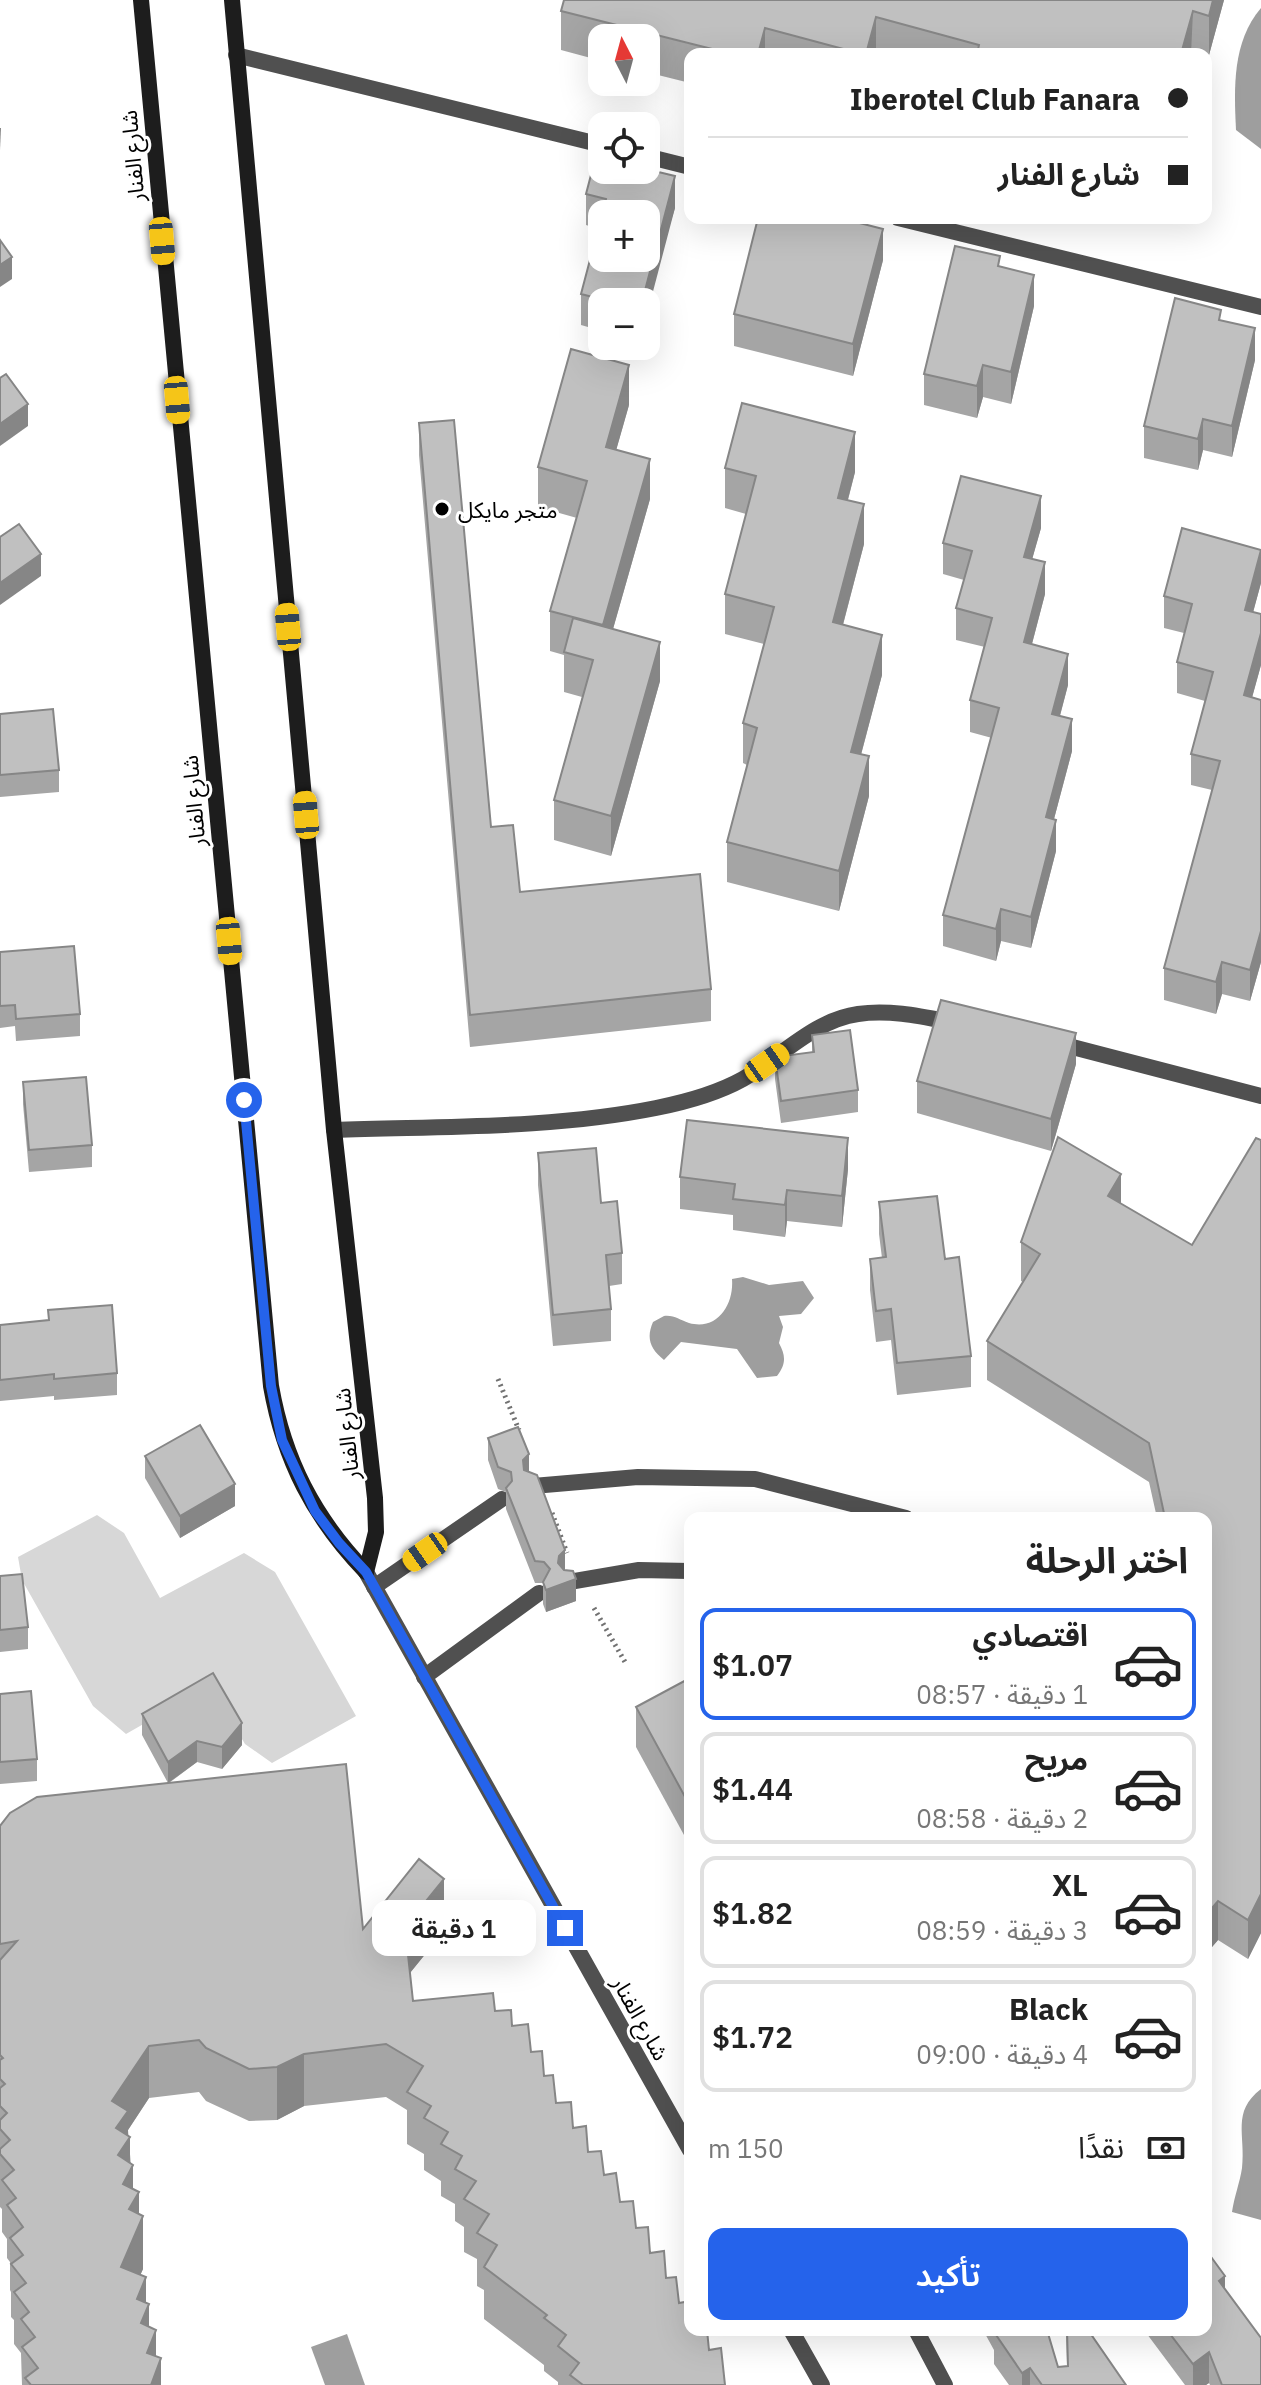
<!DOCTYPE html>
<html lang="ar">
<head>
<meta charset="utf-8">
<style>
	:root { --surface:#fff; --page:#f6f6f6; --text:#222; --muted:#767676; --line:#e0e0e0; --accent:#2563eb }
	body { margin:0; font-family:"IBM Plex Sans","Noto Sans Arabic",sans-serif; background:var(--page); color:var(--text); direction:rtl; height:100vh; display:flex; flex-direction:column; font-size:30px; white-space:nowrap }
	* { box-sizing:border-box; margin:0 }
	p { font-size:26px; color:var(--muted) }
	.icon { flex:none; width:44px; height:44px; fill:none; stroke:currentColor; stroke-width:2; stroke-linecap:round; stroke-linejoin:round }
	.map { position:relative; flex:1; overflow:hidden; direction:ltr }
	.sheet { position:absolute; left:684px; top:1512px; width:528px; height:824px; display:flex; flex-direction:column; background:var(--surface); border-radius:16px; box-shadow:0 8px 32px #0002; direction:rtl }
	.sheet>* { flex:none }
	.banner { position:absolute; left:684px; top:48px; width:528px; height:176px; border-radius:16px; box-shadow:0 8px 32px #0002; direction:rtl; display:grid; align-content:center; height:176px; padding:0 24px; background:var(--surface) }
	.needle { width:52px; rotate:354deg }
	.buttons { position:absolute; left:588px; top:24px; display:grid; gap:16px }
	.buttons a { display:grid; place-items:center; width:72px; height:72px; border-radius:16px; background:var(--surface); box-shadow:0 8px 32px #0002; font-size:40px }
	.end { position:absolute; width:36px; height:36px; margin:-18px; border:10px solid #2563eb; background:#fff; box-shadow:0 0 0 4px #fff }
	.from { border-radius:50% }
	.bubble { position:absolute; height:56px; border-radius:16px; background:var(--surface); box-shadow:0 8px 32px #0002; font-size:26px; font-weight:600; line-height:56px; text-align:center; direction:rtl }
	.car { position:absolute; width:24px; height:48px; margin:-24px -12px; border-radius:10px; box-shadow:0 0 6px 2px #0007; background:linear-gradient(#f5c518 24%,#345 0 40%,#f5c518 0 76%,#345 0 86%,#f5c518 0) }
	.banner b { display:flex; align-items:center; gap:28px; height:76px; font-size:30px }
	.banner b+b { border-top:2px solid var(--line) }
	.banner i { width:20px; height:20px; background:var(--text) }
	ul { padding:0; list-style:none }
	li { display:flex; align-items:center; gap:24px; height:112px; margin:0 16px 12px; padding:0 8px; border:4px solid var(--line); border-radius:16px }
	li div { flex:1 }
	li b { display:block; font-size:30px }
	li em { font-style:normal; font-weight:600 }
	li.current { border-color:var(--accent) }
	li>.icon { width:72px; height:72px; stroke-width:1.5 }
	h2 { padding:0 24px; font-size:36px; line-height:96px }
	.pay { display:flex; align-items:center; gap:20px; height:88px; padding:0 24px; font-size:30px }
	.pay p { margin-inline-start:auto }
	.action { display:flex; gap:16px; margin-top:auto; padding:16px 24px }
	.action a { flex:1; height:92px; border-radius:16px; background:var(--accent); color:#fff; font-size:32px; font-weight:600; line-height:92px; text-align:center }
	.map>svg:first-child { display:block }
	.green { fill:#d7d7d7 }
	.water { fill:#9e9e9e }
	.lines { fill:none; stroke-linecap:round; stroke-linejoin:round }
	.path { stroke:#727272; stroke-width:5; stroke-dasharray:2 4; stroke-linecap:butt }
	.service { stroke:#505050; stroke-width:16 }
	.minor { stroke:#505050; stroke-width:16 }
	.tertiary { stroke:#505050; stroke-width:16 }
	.secondary { stroke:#1d1d1d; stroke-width:16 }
	.wall { fill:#a5a5a5 }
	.shaded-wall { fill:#868686 }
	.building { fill:#c0c0c0; stroke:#868686; stroke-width:2; fill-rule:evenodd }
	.route { stroke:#2563eb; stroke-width:10 }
	.poi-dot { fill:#000; stroke:#fff; stroke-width:3 }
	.labels { text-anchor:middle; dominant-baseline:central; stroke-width:6; stroke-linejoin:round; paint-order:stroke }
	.street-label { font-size:22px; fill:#000; stroke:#fff }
	.poi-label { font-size:22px; fill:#000; stroke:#fff; text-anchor:start }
</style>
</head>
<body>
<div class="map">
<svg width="1261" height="2385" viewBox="0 0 1261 2385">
	<rect width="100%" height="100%" fill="#fff"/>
	<polygon class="green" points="97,1515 124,1533 160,1598 244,1553 275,1572 356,1716 272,1763 245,1744 210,1686 126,1734 93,1706 22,1580 18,1557"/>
	<g class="water">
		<path d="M1261 8V149L1236 130C1234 88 1232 42 1261 8Z"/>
		<path d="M743 1277 769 1285 803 1281 814 1298 801 1314 779 1316 783 1327 779 1343C786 1356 786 1364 777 1376L757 1378 737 1349 681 1342 664 1360C650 1349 646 1338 653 1322L664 1316C675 1315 679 1320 689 1323 718 1331 734 1304 732 1279Z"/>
		<path d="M1261 2089V2220L1232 2212C1234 2197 1240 2182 1242 2168 1246 2135 1231 2112 1261 2089Z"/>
		<polygon points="347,2334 365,2385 325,2385 311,2347"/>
	</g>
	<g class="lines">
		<g class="path">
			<polyline points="498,1379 519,1430"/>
			<polyline points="552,1513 567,1553"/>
			<polyline points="594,1608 625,1662"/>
		</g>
		<g class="service">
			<polyline points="1057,1043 1261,1096"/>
			<path d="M334 1130C441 1126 551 1129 656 1108 686 1102 716 1094 743 1079 780 1058 814 1020 858 1014 890 1009 924 1017 955 1023"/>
			<polyline points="533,1486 638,1477 755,1479 906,1518"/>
			<polyline points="569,1582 639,1570 690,1571"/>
			<polyline points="374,1587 502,1499"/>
			<polyline points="424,1677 539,1593"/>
			<polyline points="916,2330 945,2385"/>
		</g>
		<g class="minor">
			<polyline points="236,55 602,145"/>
			<polyline points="646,156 690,167"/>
			<polyline points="898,218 1261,307"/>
		</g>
		<g class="tertiary">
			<polyline points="366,1572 690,2150"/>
			<polyline points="791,2330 822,2385"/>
		</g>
		<g class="secondary">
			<path d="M141 0 271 1386C284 1460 314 1518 366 1572"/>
			<polyline points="232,0 334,1130 375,1498 376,1532 366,1572"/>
		</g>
	</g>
	<g class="wall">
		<polygon points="564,0 1224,0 1209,55 1193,50 1191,54 690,54 690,83 646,72 646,38 602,38 602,61 561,50 561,11"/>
		<polygon points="586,194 675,208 646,302 602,302 602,331 581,325 581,294 598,229 586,225"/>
		<polygon points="883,260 853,376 734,346 734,314"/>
		<polygon points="1000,267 1034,306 1011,404 983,397 977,418 924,405 924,374"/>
		<polygon points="1221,320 1255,360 1232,457 1203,450 1198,470 1144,458 1144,426"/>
		<polygon points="629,405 616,450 650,499 613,629 660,681 611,856 554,840 554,800 582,697 564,692 564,655 550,651 550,611 577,518 538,507 538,467"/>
		<polygon points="419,423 491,827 520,892 711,989 711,1021 470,1047 419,455"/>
		<polygon points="725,468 855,472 848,500 864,544 843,625 882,675 861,755 869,796 839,911 727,882 727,842 747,765 743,763 743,723 764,644 725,634 725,594 746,514 725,508"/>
		<polygon points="1041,528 1032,559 1045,594 1032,644 1068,685 1060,716 1072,751 1054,819 1056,851 1031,948 1001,941 996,961 943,946 943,915 992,738 970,732 970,700 985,647 956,640 956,608 964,580 943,574 943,543"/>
		<polygon points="1261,550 1261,583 1253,612 1261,614 1261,665 1252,697 1261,700 1261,962 1250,1001 1222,994 1216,1014 1164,1000 1164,968 1212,790 1191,785 1191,754 1205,701 1177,693 1177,662 1184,633 1164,628 1164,596"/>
		<polygon points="0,714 59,770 59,792 0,797"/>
		<polygon points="0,952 80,1014 80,1036 16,1041 15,1026 0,1028"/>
		<polygon points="812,1035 858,1090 858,1112 781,1123 775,1079 775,1057 812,1053"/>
		<polygon points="1076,1064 1051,1151 917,1113 917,1081"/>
		<polygon points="23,1082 92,1145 92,1167 29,1172 23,1104"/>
		<polygon points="1261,1140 1261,1933 1248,1959 1218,1940 1206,1954 1206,1518 1157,1518 1149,1482 987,1380 987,1341 1023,1282 1021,1281 1021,1242 1121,1204 1192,1245"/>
		<polygon points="538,1153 601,1203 622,1253 622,1284 609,1286 611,1309 611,1341 553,1346 538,1185"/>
		<polygon points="848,1169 842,1227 787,1221 785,1237 733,1230 733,1215 680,1209 680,1177"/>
		<polygon points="879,1202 945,1259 971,1356 971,1387 897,1395 891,1340 876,1342 870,1290 870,1259 882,1258 879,1234"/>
		<polygon points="48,1310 117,1373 117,1395 54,1400 54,1396 0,1401 0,1325 48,1320"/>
		<polygon points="488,1438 529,1472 576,1601 546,1612 543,1604 543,1583 535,1583 506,1509 506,1492 498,1489 488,1460"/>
		<polygon points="145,1456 235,1506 180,1538 145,1478"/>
		<polygon points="0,1576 28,1627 28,1649 0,1652"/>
		<polygon points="690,1678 690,1846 636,1747 636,1707"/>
		<polygon points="0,1694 37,1759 37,1781 0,1784"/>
		<polygon points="142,1714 242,1745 222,1769 197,1762 169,1783 363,1929 444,1931 410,1973 413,2001 495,2011 512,2026 531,2052 544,2076 556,2103 604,2175 666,2278 679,2303 690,2330 709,2350 725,2385 558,2385 558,2382 544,2371 544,2365 484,2319 484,2290 477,2286 477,2259 464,2252 464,2227 455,2221 455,2204 441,2196 441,2181 424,2170 424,2154 407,2144 407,2110 386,2097 304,2106 277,2120 249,2121 206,2101 199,2092 149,2098 128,2130 133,2190 139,2214 143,2269 140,2275 149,2326 156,2357 161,2385 22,2385 21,2353 14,2344 14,2320 11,2317 11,2292 10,2290 10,2262 7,2258 7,2239 2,2232 2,2209 0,2207 0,1826 168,1783 142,1735"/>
		<polygon points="1225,2289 1261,2385 1210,2385 1209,2383 1206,2385 1185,2385 1144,2330 1206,2330"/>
		<polygon points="983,2330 1047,2330 1058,2367 1067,2366 1066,2330 1088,2330 1126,2385 1009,2385 994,2364 994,2350"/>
	</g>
	<g class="shaded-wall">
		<polygon points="1213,0 1224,0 1209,55 1209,16"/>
		<polygon points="1193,11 1191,54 1181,54"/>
		<polygon points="876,17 876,54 866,54"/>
		<polygon points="765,28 765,54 758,54"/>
		<polygon points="0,128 1,128 0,150"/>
		<polygon points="675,176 675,208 646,318 646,302 642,302"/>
		<polygon points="883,229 883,260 853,376 853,344"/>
		<polygon points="12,257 12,279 0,287 0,265"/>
		<polygon points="1034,275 1034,306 1011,404 1011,372"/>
		<polygon points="1255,328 1255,360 1232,457 1232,426"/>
		<polygon points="629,365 629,405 606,486 606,447"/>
		<polygon points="983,365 983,397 977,418 977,386"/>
		<polygon points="28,404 28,426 0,446 0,424"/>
		<polygon points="1203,419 1203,450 1198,470 1198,439"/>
		<polygon points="855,432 855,472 838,537 838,498"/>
		<polygon points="650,459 650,499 603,664 603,625"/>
		<polygon points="1041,496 1041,528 1024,588 1024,557"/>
		<polygon points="864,504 864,544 833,662 833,622"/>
		<polygon points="1261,551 1261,583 1245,642 1245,610"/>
		<polygon points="41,554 41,576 0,605 0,583"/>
		<polygon points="1045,562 1045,594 1024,674 1024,642"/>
		<polygon points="1261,633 1261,665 1244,727 1244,695"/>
		<polygon points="882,635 882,675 851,792 851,752"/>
		<polygon points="660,642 660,681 611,856 611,816"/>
		<polygon points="1068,654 1068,685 1052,745 1052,714"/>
		<polygon points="1072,719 1072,751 1046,849 1046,817"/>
		<polygon points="869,756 869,796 839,911 839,871"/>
		<polygon points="1056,820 1056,851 1031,948 1031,917"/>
		<polygon points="1001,909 1001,941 996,961 996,929"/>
		<polygon points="1261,931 1261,962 1250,1001 1250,970"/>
		<polygon points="1222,962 1222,994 1216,1014 1216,982"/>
		<polygon points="1076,1033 1076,1064 1051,1151 1051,1119"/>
		<polygon points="848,1138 848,1169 842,1227 842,1196"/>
		<polygon points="1121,1174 1121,1213 1108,1196"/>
		<polygon points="787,1190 787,1221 785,1237 785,1205"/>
		<polygon points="529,1454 529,1476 523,1482 523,1460"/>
		<polygon points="235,1484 235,1506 180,1538 180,1516"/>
		<polygon points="565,1550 565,1572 558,1563 559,1556"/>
		<polygon points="576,1579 576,1601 546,1612 546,1590"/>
		<polygon points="242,1723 242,1745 222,1769 222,1747"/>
		<polygon points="197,1741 197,1762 168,1783 168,1762"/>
		<polygon points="444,1879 444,1931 405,1979 405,1927"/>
		<polygon points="1261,1894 1261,1933 1248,1959 1248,1920"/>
		<polygon points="1218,1901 1218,1940 1206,1954 1206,1915"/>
		<polygon points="149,2046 149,2098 128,2130 128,2141 130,2137 130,2172 133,2165 133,2202 139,2192 139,2226 143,2216 143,2269 121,2319 121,2267 123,2237 112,2101"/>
		<polygon points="304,2054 304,2106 277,2120 277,2067"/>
		<polygon points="1225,2276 1225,2308 1219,2281"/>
		<polygon points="146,2277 146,2311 149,2304 149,2349 156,2330 156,2370 161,2358 161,2385 147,2385 137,2299"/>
		<polygon points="1209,2352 1209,2383 1206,2385 1193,2385 1193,2364"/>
		<polygon points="1030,2368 1030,2385 1022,2385 1022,2373"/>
	</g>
	<g class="building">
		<polygon points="564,0 1213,0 1209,16 1193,11 1181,54 977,54 979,45 876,17 866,54 862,54 765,28 758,54 732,54 561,11"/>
		<path d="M596 156 602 157V170H646V169L675 176 642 302H612L581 294 606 199 586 194ZM602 214H646V258H602Z"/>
		<polygon points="758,218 840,218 883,229 853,344 734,314"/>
		<polygon points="0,240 12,257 0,265"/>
		<polygon points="955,246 1000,256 998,266 1034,275 1011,372 983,365 977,386 924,374"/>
		<polygon points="1175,298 1221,310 1219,320 1255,328 1232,426 1203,419 1198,439 1144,426"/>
		<polygon points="571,349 629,365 606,447 650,459 603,625 550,611 587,481 538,467"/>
		<polygon points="6,374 28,404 0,424 0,378"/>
		<polygon points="742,403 855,432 838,498 864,504 833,622 882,635 851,752 869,756 839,871 727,842 757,728 743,723 774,607 725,594 756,476 725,468"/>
		<polygon points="454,420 491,827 513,825 520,892 700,874 711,989 470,1015 419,423"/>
		<polygon points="961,476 1041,496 1024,557 1045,562 1024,642 1068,654 1052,714 1072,719 1046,817 1056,820 1031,917 1001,909 996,929 943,915 999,708 970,700 992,618 956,608 972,551 943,543"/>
		<polygon points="19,524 41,554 0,583 0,537"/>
		<polygon points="1182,528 1261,550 1245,610 1261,614 1261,633 1244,695 1261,700 1261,931 1250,970 1222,962 1216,982 1164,968 1220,761 1191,754 1213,672 1177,662 1192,604 1164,596"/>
		<polygon points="573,618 660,642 611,816 554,800 593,660 564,652"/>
		<polygon points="53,709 59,770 0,775 0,714"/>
		<polygon points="74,946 80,1014 16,1019 15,1005 0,1006 0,952"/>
		<polygon points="941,1000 1076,1033 1051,1119 917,1081"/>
		<polygon points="850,1030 858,1090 781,1101 775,1057 814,1052 812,1035"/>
		<polygon points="86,1077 92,1145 29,1150 23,1082"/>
		<polygon points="687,1120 848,1138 842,1196 787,1190 785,1205 733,1199 735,1184 680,1177"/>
		<polygon points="1058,1137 1121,1174 1108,1196 1192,1245 1256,1138 1261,1140 1261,1894 1248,1920 1218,1901 1206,1915 1206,1518 1165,1518 1149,1443 987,1341 1040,1254 1021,1242"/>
		<polygon points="596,1148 601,1203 617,1201 622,1253 606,1255 611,1309 553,1315 538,1153"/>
		<polygon points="937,1196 945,1259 959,1257 971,1356 897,1363 891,1309 876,1311 870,1259 886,1257 879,1202"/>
		<polygon points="112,1305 117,1373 54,1379 54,1374 0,1380 0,1325 49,1320 48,1310"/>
		<polygon points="200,1425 235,1484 180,1516 145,1456"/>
		<polygon points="518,1427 529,1454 523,1460 524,1470 537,1475 565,1550 559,1556 558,1563 564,1570 573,1571 576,1579 546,1590 543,1582 550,1569 544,1562 535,1561 506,1488 512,1481 511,1472 498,1467 488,1438"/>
		<polygon points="22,1574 28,1627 0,1630 0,1576"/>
		<polygon points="213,1673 242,1723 222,1747 197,1741 168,1762 142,1714"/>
		<polygon points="690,1678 690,1806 636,1707"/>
		<polygon points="31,1691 37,1759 0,1762 0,1694"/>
		<polygon points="346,1764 363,1929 419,1859 444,1879 405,1927 413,2001 493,1993 495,2011 511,2010 512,2026 528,2024 531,2052 542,2051 544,2076 553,2075 556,2103 571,2102 573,2128 586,2126 588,2152 601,2151 604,2175 616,2173 620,2202 633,2201 636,2228 648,2227 650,2253 664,2251 666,2278 676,2277 679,2303 690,2301 690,2330 707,2330 709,2350 721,2348 725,2385 583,2385 570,2375 579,2363 558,2346 566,2335 544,2318 547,2315 484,2267 497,2245 477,2233 489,2214 464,2199 476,2181 455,2169 462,2156 441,2144 448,2132 424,2118 431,2106 407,2092 423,2066 386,2044 304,2054 277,2067 249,2069 206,2048 199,2040 149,2046 112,2101 128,2111 116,2128 130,2137 118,2155 133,2165 123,2184 139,2192 129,2209 143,2216 121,2267 146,2277 137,2299 149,2304 141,2323 156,2330 147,2353 161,2358 151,2385 31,2385 25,2378 38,2368 22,2347 35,2337 21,2319 29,2312 14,2292 26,2283 11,2264 23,2255 10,2238 23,2227 7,2205 16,2198 2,2180 14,2170 0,2154 0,2149 10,2140 0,2129 0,2120 7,2113 0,2106 0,2088 5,2084 0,2079 0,2060 3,2058 0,2055 0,1960 17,1941 0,1944 0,1826 10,1813 37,1797"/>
		<polygon points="1206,2250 1225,2276 1219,2281 1261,2338 1261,2385 1222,2385 1209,2352 1193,2364 1167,2330 1206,2330"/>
		<polygon points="998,2330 1047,2330 1058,2367 1068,2366 1067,2330 1088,2330 1126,2385 1042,2385 1030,2368 1022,2373 994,2332"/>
	</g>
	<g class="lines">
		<polyline class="route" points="244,1100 271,1386 282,1440 315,1511 339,1543 366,1572 565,1928"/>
	</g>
	<circle class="poi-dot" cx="442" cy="509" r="8"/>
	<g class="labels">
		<g class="street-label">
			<text transform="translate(132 156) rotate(-95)">شارع الفنار</text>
			<text transform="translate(193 801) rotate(-95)">شارع الفنار</text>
			<text transform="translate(346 1434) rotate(-96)">شارع الفنار</text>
			<text transform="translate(641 2018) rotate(61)">شارع الفنار</text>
		</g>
		<g class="poi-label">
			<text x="458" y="509">متجر مايكل</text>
		</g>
	</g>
</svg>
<div class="buttons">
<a><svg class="needle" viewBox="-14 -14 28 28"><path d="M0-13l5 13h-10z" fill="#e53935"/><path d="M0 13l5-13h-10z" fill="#767676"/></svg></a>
<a><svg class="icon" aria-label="locate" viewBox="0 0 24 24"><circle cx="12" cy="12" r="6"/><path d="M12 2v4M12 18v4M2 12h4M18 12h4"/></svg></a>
<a>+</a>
<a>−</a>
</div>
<i class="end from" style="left:244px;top:1100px"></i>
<i class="end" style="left:565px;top:1928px"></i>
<div class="bubble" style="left:372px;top:1900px;width:164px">1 دقيقة</div>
<i class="car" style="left:162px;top:241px;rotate:175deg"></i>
<i class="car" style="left:177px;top:400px;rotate:175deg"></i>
<i class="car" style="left:288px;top:627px;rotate:355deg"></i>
<i class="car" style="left:306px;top:815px;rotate:355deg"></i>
<i class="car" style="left:229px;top:941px;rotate:175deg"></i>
<i class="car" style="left:767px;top:1063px;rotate:55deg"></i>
<i class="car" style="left:425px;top:1552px;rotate:235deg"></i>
<div class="banner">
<b><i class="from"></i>Iberotel Club Fanara</b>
<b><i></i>شارع الفنار</b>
</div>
<section class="sheet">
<h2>اختر الرحلة</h2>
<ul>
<li class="current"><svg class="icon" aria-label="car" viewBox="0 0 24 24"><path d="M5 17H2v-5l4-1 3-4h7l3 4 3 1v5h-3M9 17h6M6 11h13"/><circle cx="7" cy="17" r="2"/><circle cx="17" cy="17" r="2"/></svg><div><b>اقتصادي</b><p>1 دقيقة · 08:57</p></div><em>$1.07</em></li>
<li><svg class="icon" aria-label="car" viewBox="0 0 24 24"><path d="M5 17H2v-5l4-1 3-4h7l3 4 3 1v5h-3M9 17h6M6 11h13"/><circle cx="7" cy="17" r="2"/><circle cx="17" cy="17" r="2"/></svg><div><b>مريح</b><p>2 دقيقة · 08:58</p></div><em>$1.44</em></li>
<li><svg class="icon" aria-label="car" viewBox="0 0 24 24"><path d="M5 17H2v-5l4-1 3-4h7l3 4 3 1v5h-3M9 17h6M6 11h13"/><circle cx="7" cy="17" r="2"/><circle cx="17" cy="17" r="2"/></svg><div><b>XL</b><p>3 دقيقة · 08:59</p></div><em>$1.82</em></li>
<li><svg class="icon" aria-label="car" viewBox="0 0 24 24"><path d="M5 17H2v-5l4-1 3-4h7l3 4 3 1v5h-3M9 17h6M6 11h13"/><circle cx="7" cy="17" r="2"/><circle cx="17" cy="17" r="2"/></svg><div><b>Black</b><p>4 دقيقة · 09:00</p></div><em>$1.72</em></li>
</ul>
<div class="pay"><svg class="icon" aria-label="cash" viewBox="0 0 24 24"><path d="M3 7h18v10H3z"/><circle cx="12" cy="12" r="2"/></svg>نقدًا<p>150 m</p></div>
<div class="action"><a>تأكيد</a></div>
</section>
</div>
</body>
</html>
